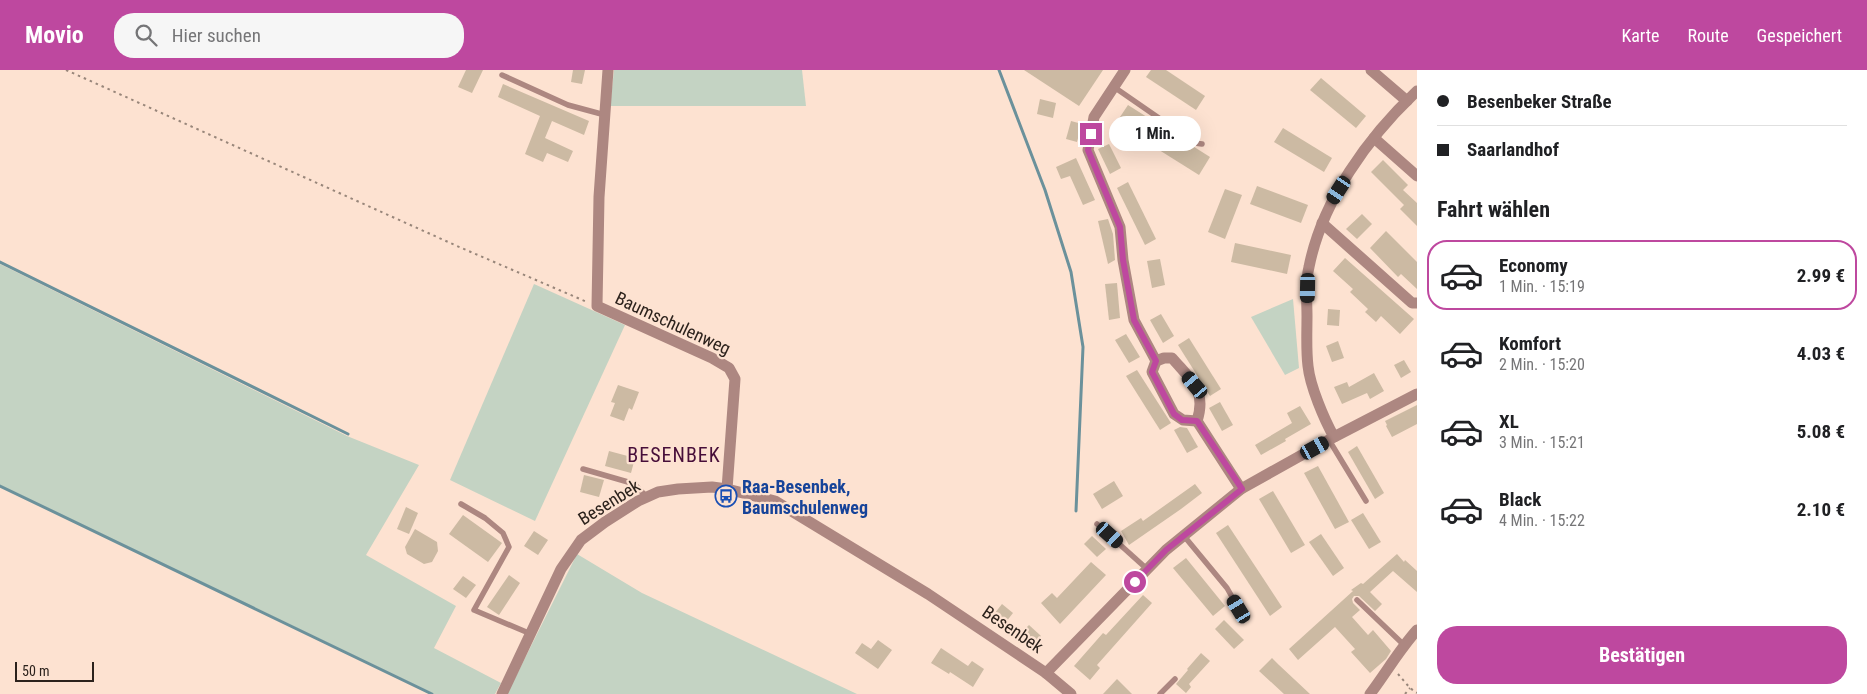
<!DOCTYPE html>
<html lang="de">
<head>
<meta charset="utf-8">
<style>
	:root { --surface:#fff; --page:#f6f6f6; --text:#202124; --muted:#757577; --line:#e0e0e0; --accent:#be489f }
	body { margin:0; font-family:"Roboto Condensed",sans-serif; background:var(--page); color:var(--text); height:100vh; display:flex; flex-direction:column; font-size:19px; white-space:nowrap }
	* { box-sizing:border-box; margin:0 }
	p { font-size:16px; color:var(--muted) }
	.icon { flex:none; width:28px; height:28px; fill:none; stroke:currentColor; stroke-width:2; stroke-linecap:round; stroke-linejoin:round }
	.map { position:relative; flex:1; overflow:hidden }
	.details { display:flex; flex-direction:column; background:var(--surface); width:450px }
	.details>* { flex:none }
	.top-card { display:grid; align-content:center; height:110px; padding:0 20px; background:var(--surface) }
	.scale { position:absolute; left:15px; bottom:12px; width:79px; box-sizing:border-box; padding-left:5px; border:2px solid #2c221c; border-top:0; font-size:14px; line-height:18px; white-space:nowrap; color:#2c221c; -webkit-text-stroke:4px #fde2d1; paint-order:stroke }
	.end { position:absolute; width:22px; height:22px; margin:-11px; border:6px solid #be489f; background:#fff; box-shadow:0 0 0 2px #fff }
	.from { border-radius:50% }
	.bubble { position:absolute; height:35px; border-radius:18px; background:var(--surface); box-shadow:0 5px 20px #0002; font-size:16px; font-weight:700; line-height:35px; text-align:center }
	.car { position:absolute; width:15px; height:30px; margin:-15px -8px; border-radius:6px; box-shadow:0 0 4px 1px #0007; background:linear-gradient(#222 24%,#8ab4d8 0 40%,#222 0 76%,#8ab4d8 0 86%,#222 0) }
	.top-card b { display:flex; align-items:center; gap:18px; height:48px; font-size:19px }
	.top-card b+b { border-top:1px solid var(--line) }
	.top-card i { width:12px; height:12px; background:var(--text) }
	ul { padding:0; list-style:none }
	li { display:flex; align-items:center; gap:15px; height:70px; margin:0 10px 8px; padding:0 10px; border:2px solid transparent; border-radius:20px }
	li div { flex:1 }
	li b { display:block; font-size:19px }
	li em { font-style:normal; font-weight:700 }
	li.on { border-color:var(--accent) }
	li>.icon { width:45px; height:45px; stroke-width:1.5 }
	h2 { padding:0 20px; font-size:22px; line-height:60px }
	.primary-button { display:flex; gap:10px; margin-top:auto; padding:10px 20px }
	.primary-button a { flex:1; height:58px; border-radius:20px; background:var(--accent); color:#fff; font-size:20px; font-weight:700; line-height:58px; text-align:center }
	header { display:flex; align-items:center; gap:30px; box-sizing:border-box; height:70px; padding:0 25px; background:var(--accent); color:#fff }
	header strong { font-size:24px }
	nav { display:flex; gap:28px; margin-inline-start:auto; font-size:18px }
	.search { width:350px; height:45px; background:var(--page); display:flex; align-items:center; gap:12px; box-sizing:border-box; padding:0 18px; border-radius:20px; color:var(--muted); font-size:19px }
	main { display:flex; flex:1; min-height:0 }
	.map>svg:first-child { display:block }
	.green { fill:#c4d3c3 }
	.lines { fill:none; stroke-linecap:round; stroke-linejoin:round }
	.stream { stroke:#6b919b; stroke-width:3 }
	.building { fill:#ccbaa3 }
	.path { stroke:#98867a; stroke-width:2; stroke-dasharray:2.5 4; stroke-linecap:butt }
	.service { stroke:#ad8781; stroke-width:5.5 }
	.minor { stroke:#ad8781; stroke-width:11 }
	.route { stroke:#be489f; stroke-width:6 }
	.labels { text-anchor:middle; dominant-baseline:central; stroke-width:4.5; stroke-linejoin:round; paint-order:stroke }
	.street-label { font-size:18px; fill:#2c221c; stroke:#fde2d1 }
	.transit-label { font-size:18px; font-weight:bold; fill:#164399; stroke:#fde2d1; text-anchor:start }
	.quarter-label { font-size:20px; letter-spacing:1px; fill:#470e39; stroke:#fde2d1 }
</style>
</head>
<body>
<header>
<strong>Movio</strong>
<div class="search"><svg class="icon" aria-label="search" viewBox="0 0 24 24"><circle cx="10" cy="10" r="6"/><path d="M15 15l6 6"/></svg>Hier suchen</div>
<nav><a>Karte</a><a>Route</a><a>Gespeichert</a></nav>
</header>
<main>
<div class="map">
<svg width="1417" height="624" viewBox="0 0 1417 624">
	<rect width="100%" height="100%" fill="#fde2d1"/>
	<g class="green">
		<polygon points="614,0 802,0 806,36 610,36"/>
		<polygon points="0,194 347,366 419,395 366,485 456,536 434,578 501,613 495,624 434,624 0,415"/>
		<polygon points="534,214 625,255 535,451 450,410"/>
		<polygon points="1293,229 1299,298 1285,305 1251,247"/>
		<polygon points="577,484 642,523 857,624 507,624"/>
	</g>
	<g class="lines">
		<g class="stream">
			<polyline points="999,0 1045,120 1071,202 1083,277 1076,441"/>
			<polyline points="0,192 348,364"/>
			<polyline points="0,416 432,624"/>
		</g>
	</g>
	<g class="building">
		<polygon points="466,0 483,0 472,23 458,17"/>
		<polygon points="573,0 585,0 582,14 571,12"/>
		<polygon points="1024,0 1103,0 1079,36"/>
		<polygon points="1151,0 1166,0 1205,26 1196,40 1146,7"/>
		<polygon points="1321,8 1366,46 1356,58 1310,20"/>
		<polygon points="503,14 589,51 584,65 552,51 545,68 573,81 568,92 547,83 543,92 525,84 540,46 498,27"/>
		<polygon points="1040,29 1056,33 1053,48 1037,44"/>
		<polygon points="1128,35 1210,87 1199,105 1116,53"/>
		<polygon points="1071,51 1082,54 1077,72 1066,69"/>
		<polygon points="1283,58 1332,88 1324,102 1274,72"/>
		<polygon points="1109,74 1121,98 1110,104 1098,79"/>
		<polygon points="1076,88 1095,130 1083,135 1070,106 1061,109 1056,97"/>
		<polygon points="1383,90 1408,115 1403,120 1417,133 1417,156 1400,139 1404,135 1371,102"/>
		<polygon points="1128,112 1156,169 1145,175 1117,118"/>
		<polygon points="1257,116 1308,135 1301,153 1250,134"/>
		<polygon points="1225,119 1242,125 1225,169 1208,162"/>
		<polygon points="1362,144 1372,154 1357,169 1346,159"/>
		<polygon points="1108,149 1113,164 1115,190 1108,194 1098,151"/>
		<polygon points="1386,161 1417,192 1417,219 1401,204 1398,207 1370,178"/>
		<polygon points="1235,173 1291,185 1287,204 1231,192"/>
		<polygon points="1345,188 1414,249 1400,264 1381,246 1376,252 1365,242 1368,239 1350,222 1353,219 1333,201"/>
		<polygon points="1160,189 1165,215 1152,218 1147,191"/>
		<polygon points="1117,213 1120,248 1109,250 1105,214"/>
		<polygon points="1328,239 1340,240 1339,256 1327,255"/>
		<polygon points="1161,244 1174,266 1163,273 1150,250"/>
		<polygon points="1126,264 1140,287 1129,293 1115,270"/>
		<polygon points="1189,268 1221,319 1210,326 1178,275"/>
		<polygon points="1338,271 1344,288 1332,292 1326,276"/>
		<polygon points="1404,290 1411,302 1401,308 1394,295"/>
		<polygon points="1137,300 1171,353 1160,360 1126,306"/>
		<polygon points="1374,303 1384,321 1370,329 1367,323 1342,334 1334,317 1347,312 1349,317"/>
		<polygon points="618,315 639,322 632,340 629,338 624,351 610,346 615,333 611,332"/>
		<polygon points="1220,332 1233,355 1222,361 1209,338"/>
		<polygon points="1417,335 1417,354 1392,367 1386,356 1387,355 1385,351"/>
		<polygon points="1300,336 1311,354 1285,369 1286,371 1261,385 1255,375 1292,353 1287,343"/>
		<polygon points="1180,357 1187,358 1198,377 1187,383 1174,360"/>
		<polygon points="1357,376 1384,423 1375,429 1348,382"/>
		<polygon points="609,381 635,388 631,403 605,396"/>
		<polygon points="1318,396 1349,452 1335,459 1304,403"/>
		<polygon points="584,405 604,410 599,427 580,422"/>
		<polygon points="1114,411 1123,426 1102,439 1093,424"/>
		<polygon points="1195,414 1202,423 1181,439 1129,475 1121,461 1141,448 1143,451"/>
		<polygon points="1273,421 1305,475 1291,483 1259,429"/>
		<polygon points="406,437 418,443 409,464 397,459"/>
		<polygon points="1363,443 1381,472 1369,479 1351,450"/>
		<polygon points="463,445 502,473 488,492 449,464"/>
		<polygon points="1228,455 1282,537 1270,546 1216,463"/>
		<polygon points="415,459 437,472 438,481 432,492 424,494 407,484 405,477"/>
		<polygon points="534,461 548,470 538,485 524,476"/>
		<polygon points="1321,464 1344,498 1333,506 1309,472"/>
		<polygon points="1092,466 1106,479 1097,487 1084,474"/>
		<polygon points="1397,484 1404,492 1405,490 1417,501 1417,522 1393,501 1370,522 1382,534 1375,541 1359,526 1354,526 1352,529 1353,533 1360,540 1352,547 1368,565 1373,560 1391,581 1386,589 1370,603 1351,582 1355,579 1335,557 1298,590 1289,579 1353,521 1351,520 1361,513 1363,514"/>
		<polygon points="1186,488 1225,536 1213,546 1173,498"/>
		<polygon points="1091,492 1106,505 1060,554 1041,533 1052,523 1057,528"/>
		<polygon points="509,505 520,513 499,545 487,537"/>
		<polygon points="463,506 476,515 466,528 453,519"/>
		<polygon points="1143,525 1152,533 1097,595 1100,598 1090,610 1074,596 1103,563 1106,565"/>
		<polygon points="1002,534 1013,543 1002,557 991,548"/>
		<polygon points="1224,550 1244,570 1234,579 1215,559"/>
		<polygon points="1029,555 1041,566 1032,576 1019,565"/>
		<polygon points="878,570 892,580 878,599 855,583 862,573 871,579"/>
		<polygon points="941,578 968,596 972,591 984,599 973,617 950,602 949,604 931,593"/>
		<polygon points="1201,583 1210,591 1189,614 1191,617 1186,623 1176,614 1188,600 1187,599"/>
		<polygon points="1272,588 1279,595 1310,624 1284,624 1259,601"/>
		<polygon points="1117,609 1132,624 1103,624"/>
	</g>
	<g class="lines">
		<g class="path">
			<polyline points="66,0 457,176 587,232"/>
			<polyline points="1398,604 1410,618 1417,623"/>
			<polyline points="1405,624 1410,618"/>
		</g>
		<g class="service">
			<polyline points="502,5 568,35 605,45"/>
			<polyline points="1114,17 1195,73 1202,74"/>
			<polyline points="1329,370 1366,431"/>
			<polyline points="583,399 628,412 636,416 647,427"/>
			<polyline points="461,434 485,448 503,463 509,477 474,540 531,564"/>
			<polyline points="1097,454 1147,499"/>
			<polyline points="1184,466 1227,518 1239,539"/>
			<polyline points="1357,530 1404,575"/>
			<polyline points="1160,624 1175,609"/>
		</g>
		<g class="minor">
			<polyline points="608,0 599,127 597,236 712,288 729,298 735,309 727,419"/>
			<path d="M1125 0 1094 47 1088 80 1120 157 1123 190 1134 250 1156 291 1164 288H1172C1191 310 1207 320 1197 351L1241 419"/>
			<polyline points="1371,0 1407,31"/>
			<polyline points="1374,68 1417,106"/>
			<polyline points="1322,153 1412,233 1417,233"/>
			<polyline points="1156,291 1152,302 1174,344 1183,350 1197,351"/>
			<path d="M1334 367C1324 349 1310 316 1308 296 1306 280 1307 263 1307 246 1307 231 1305 212 1309 197 1322 131 1368 67 1417 21"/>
			<polyline points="1046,603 1166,480 1241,419 1334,367 1417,324"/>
			<polyline points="502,624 561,499 581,470 605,452 638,431 647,427 658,422 678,419 712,417 727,419 775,431 928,524 1046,603 1071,624"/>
			<path d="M1370 624C1386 603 1399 580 1417 560"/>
		</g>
	</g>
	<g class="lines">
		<polyline class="route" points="1091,64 1088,80 1120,157 1123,190 1134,250 1156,291 1152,302 1174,344 1182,350 1197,351 1242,419 1166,480 1135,512"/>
	</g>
	<defs>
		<g id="bus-ring" transform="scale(1.125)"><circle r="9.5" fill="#fde2d1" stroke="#1a4fb4" stroke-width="1.5"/><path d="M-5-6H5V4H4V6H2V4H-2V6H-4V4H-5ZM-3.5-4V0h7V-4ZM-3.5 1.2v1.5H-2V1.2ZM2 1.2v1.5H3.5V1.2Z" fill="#1a4fb4"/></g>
	</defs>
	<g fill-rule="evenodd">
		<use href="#bus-ring" x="726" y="426"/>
	</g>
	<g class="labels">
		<g class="street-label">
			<text transform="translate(673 253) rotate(25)">Baumschulenweg</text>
			<text transform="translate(609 432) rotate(-32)">Besenbek</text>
			<text transform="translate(1013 559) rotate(34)">Besenbek</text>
		</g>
		<g class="transit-label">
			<text x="742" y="416">Raa-Besenbek,<tspan x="742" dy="21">Baumschulenweg</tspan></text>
		</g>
		<g class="quarter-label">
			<text x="674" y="385">BESENBEK</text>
		</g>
	</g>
</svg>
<div class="scale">50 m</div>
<i class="end from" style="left:1135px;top:512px"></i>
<i class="end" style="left:1091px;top:64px"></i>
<div class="bubble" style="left:1109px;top:46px;width:92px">1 Min.</div>
<i class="car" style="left:1339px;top:120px;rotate:213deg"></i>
<i class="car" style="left:1308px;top:218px;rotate:181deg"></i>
<i class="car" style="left:1195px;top:315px;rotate:320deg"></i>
<i class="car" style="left:1315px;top:378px;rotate:61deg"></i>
<i class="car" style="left:1110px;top:465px;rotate:132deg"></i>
<i class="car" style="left:1239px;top:539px;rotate:329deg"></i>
</div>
<section class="details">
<div class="top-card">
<b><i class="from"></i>Besenbeker Straße</b>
<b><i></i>Saarlandhof</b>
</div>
<h2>Fahrt wählen</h2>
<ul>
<li class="on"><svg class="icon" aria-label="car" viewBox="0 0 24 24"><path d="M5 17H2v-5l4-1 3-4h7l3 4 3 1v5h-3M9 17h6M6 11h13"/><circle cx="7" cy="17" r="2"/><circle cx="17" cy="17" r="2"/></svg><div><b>Economy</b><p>1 Min. · 15:19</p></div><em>2.99 €</em></li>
<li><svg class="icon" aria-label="car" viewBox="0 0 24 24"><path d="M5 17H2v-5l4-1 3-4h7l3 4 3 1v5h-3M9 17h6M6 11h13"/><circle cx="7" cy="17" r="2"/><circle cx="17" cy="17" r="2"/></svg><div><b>Komfort</b><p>2 Min. · 15:20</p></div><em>4.03 €</em></li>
<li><svg class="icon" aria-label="car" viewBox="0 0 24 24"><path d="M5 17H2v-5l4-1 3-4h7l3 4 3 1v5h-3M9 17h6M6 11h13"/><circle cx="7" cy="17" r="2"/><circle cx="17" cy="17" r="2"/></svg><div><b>XL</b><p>3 Min. · 15:21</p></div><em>5.08 €</em></li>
<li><svg class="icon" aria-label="car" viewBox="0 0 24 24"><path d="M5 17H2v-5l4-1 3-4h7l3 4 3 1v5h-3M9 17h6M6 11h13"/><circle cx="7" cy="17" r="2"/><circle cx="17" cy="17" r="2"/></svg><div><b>Black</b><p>4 Min. · 15:22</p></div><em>2.10 €</em></li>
</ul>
<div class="primary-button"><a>Bestätigen</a></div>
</section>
</main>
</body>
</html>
